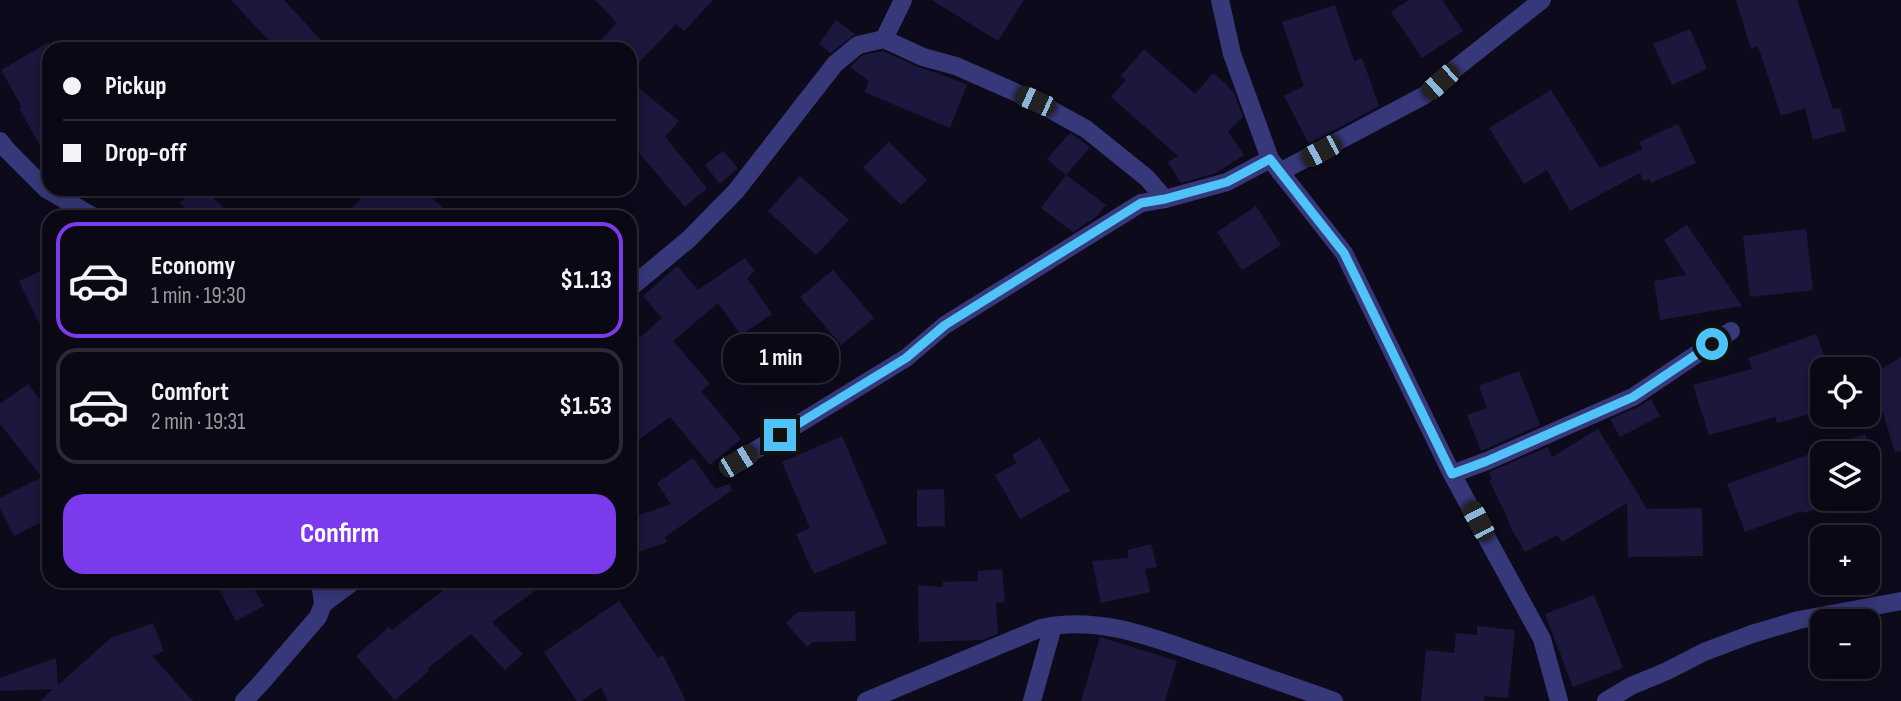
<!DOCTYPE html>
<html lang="en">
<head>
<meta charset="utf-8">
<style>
	:root { --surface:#0a0814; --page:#181622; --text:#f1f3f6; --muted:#999aa0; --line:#2a2934; --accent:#7c3aed }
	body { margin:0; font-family:"Sofia Sans Condensed",sans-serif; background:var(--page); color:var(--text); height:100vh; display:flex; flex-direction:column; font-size:26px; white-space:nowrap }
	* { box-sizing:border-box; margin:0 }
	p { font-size:23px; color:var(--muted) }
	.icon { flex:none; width:38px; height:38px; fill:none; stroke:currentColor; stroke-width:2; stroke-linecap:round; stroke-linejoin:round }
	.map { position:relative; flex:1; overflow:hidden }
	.details { position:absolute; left:42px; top:210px; width:595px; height:378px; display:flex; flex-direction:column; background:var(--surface); border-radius:21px; box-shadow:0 4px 18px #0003,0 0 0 2px var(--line) }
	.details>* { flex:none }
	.banner { position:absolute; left:42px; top:42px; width:595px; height:154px; border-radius:21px; box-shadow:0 4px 18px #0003,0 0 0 2px var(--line); display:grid; align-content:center; height:154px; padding:0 21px; background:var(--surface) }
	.buttons { position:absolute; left:1810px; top:357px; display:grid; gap:14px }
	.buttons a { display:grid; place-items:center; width:70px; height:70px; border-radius:14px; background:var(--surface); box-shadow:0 4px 18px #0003,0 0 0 2px var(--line); font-size:35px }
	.end { position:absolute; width:32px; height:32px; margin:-16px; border:9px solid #4fc3f7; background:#111; box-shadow:0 0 0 4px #111 }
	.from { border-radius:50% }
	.bubble { position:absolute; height:49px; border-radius:21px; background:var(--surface); box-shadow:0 4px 18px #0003,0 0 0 2px var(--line); font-size:23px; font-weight:700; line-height:49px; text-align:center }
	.car { position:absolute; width:21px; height:42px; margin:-21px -10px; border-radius:9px; box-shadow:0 0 5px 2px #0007; background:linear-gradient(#222 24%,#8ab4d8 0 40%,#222 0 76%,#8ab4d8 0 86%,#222 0) }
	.banner b { display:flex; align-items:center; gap:24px; height:66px; font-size:26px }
	.banner b+b { border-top:2px solid var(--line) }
	.banner i { width:18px; height:18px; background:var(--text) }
	ul { padding:12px 0 0; list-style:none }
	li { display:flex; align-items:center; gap:21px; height:116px; margin:0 14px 10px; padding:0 7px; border:4px solid var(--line); border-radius:21px }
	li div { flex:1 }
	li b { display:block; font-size:26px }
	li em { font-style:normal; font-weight:700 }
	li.selected { border-color:var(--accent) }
	li>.icon { width:63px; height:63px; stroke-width:1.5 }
	.cta { display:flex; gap:14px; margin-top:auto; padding:14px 21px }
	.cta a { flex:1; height:80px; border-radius:21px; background:var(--accent); color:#fff; font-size:28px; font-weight:700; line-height:80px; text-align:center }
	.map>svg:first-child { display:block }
	.building { fill:#1c173c }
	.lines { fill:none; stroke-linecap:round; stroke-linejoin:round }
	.street { stroke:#36387a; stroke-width:18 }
	.route { stroke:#4fc3f7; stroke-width:9 }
</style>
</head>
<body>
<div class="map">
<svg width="1901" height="701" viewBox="0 0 1901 701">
	<rect width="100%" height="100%" fill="#0d0b1b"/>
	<g class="building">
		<polygon points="231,0 284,0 329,49 277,49"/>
		<polygon points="595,0 713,0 684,31 676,24 630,72 630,49 592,49 617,23"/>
		<polygon points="932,0 1024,0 998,41"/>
		<polygon points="1409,0 1442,0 1463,31 1422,58 1391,12"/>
		<polygon points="1736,0 1797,0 1833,109 1840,108 1846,131 1813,140 1805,108 1781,116 1758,46 1751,49"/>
		<polygon points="1335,5 1354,61 1362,58 1379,106 1309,144 1284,96 1304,86 1282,22"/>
		<polygon points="836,20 855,34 831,53 819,44"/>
		<polygon points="1690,29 1707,69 1672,85 1653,44"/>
		<polygon points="49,42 49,162 19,108 22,107 1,70"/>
		<polygon points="1144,49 1195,94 1213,73 1225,83 1234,93 1243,117 1228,131 1244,155 1216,173 1181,183 1168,162 1178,156 1111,97 1126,80 1121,76"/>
		<polygon points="883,51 918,67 937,73 967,85 950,128 864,92 869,81 850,67 863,55"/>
		<polygon points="630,81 679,121 665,137 707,188 685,207 630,142"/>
		<polygon points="1551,90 1600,168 1643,149 1639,142 1678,124 1696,163 1651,183 1649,179 1643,181 1640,173 1570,211 1547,170 1524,184 1489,128"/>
		<polygon points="1070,133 1090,147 1066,175 1047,159"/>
		<polygon points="889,142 927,180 901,205 863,167"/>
		<polygon points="723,151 738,168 720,184 705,165"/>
		<polygon points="1066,175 1106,205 1096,217 1073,232 1041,208"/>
		<polygon points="800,176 849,220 816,255 768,211"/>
		<polygon points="194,189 204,189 233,217 196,217 180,203"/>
		<polygon points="370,189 422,189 453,217 344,217"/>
		<polygon points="1256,206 1281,245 1242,270 1217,232"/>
		<polygon points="1687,225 1742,306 1660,320 1654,281 1686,275 1664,240"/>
		<polygon points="1806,229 1813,290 1750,297 1743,236"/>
		<polygon points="745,258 755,271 747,278 772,314 741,335 718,303 673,341 710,384 701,391 741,439 710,465 670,417 630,446 630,346 662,318 643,296 677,266 698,290"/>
		<polygon points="49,267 49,344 19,281"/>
		<polygon points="833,270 874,318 841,345 800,297"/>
		<polygon points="1816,334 1829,369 1822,369 1822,411 1777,423 1775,417 1709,435 1693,385 1752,369 1748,358"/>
		<polygon points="1901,357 1901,451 1895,452 1878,397 1867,400 1867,378"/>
		<polygon points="1519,371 1540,425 1481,451 1467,415 1487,408 1479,386"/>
		<polygon points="28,384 49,412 49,518 14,536 0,509 0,498 42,477 0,424 0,404"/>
		<polygon points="1651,399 1660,416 1620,437 1610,419 1638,407"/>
		<polygon points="1598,429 1647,509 1702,508 1703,556 1628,557 1627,503 1562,542 1557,535 1525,552 1511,528 1506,515 1489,480 1492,479 1489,472 1548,447 1552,457"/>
		<polygon points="1865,434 1882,491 1867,495 1867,453 1822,453 1822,499 1855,499 1803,513 1802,511 1745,532 1727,484"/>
		<polygon points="842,436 887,543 814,574 796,534 810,528 782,462"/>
		<polygon points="1040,438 1070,491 1020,519 995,475 1017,463 1012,455"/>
		<polygon points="693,458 715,489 729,484 732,490 665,537 667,542 630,555 630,518 671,504 657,483"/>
		<polygon points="944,489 945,526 917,527 917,490"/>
		<polygon points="1151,544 1157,567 1145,569 1150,592 1101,603 1092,561 1128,558 1128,550"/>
		<polygon points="1002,569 1005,602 996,603 998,634 982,640 919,642 918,585 943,587 943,582 978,581 978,571"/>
		<polygon points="214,581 250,581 264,606 236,621"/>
		<polygon points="455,581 549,581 492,622 523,654 505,670 471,634 427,669 429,671 395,700 356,656 389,627 392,630"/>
		<polygon points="1594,595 1623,668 1573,687 1545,614"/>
		<polygon points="619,601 658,658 663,655 686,701 608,701 601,687 581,701 577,701 544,652"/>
		<polygon points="855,611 856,641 813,642 807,647 786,623 798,612"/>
		<polygon points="153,623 164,651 152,656 193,701 40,701 53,689 0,691 0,678 56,658 58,685 111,638"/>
		<polygon points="1477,626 1515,630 1508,698 1484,696 1484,701 1421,701 1426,650 1454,653 1456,633 1477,635"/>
		<polygon points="1100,637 1177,661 1165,701 1081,701"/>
	</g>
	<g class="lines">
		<g class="street">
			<polyline points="1220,0 1232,54 1270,159 1344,253 1452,474 1542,639 1559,701"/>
			<polyline points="884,39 903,0"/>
			<polyline points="0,141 8,151 46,189 94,217"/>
			<polyline points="1280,172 1425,95 1456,68 1542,0"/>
			<polyline points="630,288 689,239 736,191 835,64 858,45 884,39 923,57 956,66 1035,101 1086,129 1147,178 1165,199"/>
			<polyline points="738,461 906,358 945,325 1141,203 1165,199 1227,182 1270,159"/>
			<polyline points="1452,474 1487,461 1633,397 1731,331"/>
			<polyline points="323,604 354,581"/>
			<polyline points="244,701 261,683 318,617 323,604 320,581"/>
			<path d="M866 701 1041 628C1102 614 1161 641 1218 660 1256 674 1295 687 1334 701"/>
			<polyline points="1032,701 1053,626"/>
			<polyline points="1606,701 1631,686 1667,671 1704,652 1752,634 1799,620 1901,601"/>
		</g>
	</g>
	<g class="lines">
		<polyline class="route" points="780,435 906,358 945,325 1141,203 1165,199 1227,182 1270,159 1344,253 1452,474 1487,461 1633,397 1712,344"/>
	</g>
</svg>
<div class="buttons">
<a><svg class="icon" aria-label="locate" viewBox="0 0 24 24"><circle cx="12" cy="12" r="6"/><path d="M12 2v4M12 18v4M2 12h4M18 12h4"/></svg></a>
<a><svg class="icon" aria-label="layers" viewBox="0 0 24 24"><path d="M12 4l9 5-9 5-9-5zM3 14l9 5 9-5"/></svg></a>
<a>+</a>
<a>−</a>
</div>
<i class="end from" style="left:1712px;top:344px"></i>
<i class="end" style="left:780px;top:435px"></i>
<div class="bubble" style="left:723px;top:334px;width:116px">1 min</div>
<i class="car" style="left:1440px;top:82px;rotate:228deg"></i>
<i class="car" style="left:1035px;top:101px;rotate:294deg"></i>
<i class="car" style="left:1321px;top:151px;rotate:242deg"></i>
<i class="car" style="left:738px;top:461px;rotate:59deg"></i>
<i class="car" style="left:1478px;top:521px;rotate:332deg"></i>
<div class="banner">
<b><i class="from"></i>Pickup</b>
<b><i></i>Drop-off</b>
</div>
<section class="details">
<ul>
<li class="selected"><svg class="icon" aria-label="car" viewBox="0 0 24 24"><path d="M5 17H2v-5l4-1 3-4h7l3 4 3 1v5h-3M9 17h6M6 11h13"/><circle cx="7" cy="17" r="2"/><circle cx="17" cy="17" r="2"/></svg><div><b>Economy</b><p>1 min · 19:30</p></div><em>$1.13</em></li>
<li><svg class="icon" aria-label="car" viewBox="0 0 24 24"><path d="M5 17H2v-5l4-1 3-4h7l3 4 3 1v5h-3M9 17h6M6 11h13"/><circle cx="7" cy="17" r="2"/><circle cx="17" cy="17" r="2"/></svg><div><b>Comfort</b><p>2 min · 19:31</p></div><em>$1.53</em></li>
</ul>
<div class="cta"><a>Confirm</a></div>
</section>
</div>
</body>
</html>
